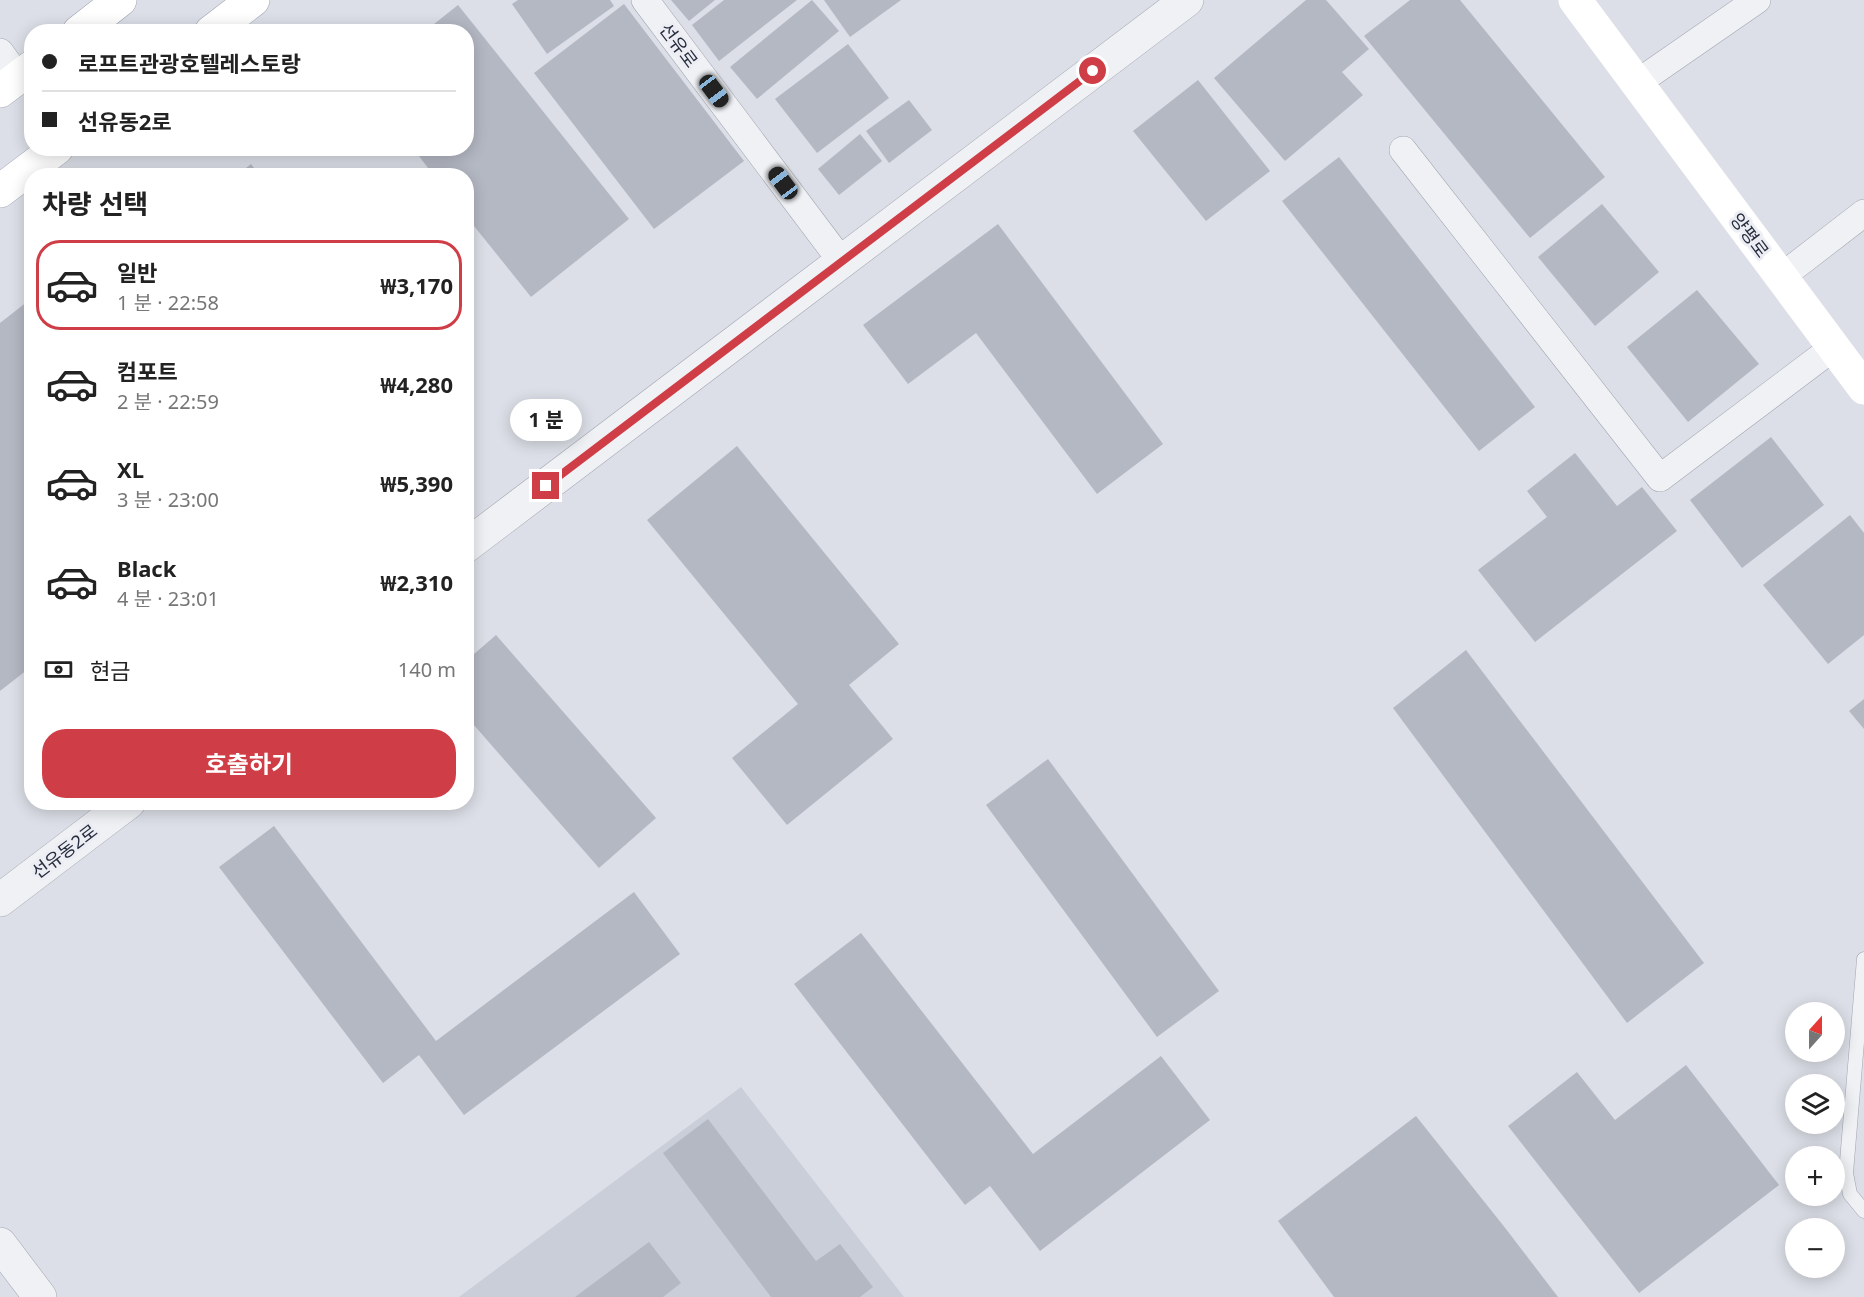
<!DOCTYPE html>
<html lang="ko">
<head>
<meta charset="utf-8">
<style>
	:root { --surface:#fff; --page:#f2f2f2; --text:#222; --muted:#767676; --line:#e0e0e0; --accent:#cf3e47 }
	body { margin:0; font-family:"Noto Sans","Noto Sans KR",sans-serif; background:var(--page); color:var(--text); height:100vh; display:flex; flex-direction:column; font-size:22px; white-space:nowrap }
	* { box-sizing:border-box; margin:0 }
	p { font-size:20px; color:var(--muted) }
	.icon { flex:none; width:33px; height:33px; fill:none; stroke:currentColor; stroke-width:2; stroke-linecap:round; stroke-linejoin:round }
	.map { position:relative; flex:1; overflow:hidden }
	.drawer { position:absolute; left:24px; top:168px; width:450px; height:642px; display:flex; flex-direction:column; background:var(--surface); border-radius:24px; box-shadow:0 3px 15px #0003 }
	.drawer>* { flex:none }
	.top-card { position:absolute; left:24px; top:24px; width:450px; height:132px; border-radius:24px; box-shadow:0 3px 15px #0003; display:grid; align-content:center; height:132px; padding:0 18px; background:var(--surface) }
	.needle { width:39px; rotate:21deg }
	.buttons { position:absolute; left:1785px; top:1002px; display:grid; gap:12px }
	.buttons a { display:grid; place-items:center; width:60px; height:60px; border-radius:50%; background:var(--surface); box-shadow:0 3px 15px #0003; font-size:30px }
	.end { position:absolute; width:27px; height:27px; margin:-14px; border:8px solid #cf3e47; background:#fff; box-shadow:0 0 0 3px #fff }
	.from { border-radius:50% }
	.bubble { position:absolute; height:42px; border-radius:21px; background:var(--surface); box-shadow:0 3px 15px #0003; font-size:20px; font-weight:700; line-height:42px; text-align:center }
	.car { position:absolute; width:18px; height:36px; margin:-18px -9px; border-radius:8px; box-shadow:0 0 4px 2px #0007; background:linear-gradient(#222 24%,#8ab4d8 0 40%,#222 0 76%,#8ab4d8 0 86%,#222 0) }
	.top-card b { display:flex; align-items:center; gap:21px; height:57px; font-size:22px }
	.top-card b+b { border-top:2px solid var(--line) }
	.top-card i { width:15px; height:15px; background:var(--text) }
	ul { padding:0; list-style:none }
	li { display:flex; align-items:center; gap:18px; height:90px; margin:0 12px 9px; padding:0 6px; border:3px solid transparent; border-radius:24px }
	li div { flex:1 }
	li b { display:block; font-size:22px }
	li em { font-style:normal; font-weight:700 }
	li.active { border-color:var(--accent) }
	li>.icon { width:54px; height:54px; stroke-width:1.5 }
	h2 { padding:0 18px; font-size:27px; line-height:72px }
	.pay { display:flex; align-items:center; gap:15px; height:66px; padding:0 18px; font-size:22px }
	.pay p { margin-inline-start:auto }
	.cta { display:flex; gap:12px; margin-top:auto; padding:12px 18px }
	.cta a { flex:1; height:69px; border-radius:24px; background:var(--accent); color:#fff; font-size:24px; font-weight:700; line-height:69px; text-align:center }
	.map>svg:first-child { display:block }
	.built { fill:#caced9 }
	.building { fill:#b4b8c3 }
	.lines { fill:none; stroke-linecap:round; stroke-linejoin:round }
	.service-casing { stroke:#a2a6b1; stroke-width:15 }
	.minor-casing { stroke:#a2a6b1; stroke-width:28 }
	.tertiary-casing { stroke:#a2a6b1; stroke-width:34 }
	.primary-casing { stroke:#9ca3b2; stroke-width:34 }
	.service { stroke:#eff1f5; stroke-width:14 }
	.minor { stroke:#eff1f5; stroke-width:27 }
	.tertiary { stroke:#eff1f5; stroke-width:33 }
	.secondary { stroke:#fff; stroke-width:33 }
	.primary { stroke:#fff; stroke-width:33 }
	.route { stroke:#cf3e47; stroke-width:8 }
	.labels { text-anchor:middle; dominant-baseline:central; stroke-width:6; stroke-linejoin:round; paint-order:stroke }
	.street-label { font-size:18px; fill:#262c3d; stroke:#eceef4 }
</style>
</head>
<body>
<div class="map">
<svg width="1864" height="1297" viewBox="0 0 1864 1297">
	<rect width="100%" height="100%" fill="#dcdfe7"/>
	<polygon class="built" points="741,1087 904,1297 459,1297"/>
	<g class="building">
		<polygon points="518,0 610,0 614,6 547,54 512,4"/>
		<polygon points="671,0 715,0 689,21"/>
		<polygon points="724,0 797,0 719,61 692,25"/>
		<polygon points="812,0 839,31 757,99 730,67"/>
		<polygon points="824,0 901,0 850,37"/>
		<polygon points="1306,0 1326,0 1369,49 1342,72 1363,95 1285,161 1214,78"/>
		<polygon points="1410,0 1460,0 1605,177 1530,238 1364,36"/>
		<polygon points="624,4 744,161 654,229 534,73"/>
		<polygon points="458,5 629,219 531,297 466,216 466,176 434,176 413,148 466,148 466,32 424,32"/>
		<polygon points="848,44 889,98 817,153 775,99"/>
		<polygon points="1198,80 1270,171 1206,221 1133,131"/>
		<polygon points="909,100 932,130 889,163 866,131"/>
		<polygon points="860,134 882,161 839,195 818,169"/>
		<polygon points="1339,157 1535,407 1479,451 1282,201"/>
		<polygon points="251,164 260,176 236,176"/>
		<polygon points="1602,204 1659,272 1595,326 1538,257"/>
		<polygon points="998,224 1163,444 1097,494 976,333 908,384 863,325"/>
		<polygon points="1697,290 1759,364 1688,422 1627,347"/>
		<polygon points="32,298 32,666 0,691 0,323"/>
		<polygon points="1771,437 1824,505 1742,568 1690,500"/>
		<polygon points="737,446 899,644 849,685 893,739 787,825 732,758 798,704 647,520"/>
		<polygon points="1575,453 1617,506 1642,487 1677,531 1535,642 1478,570 1547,517 1527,491"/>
		<polygon points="1850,515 1864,533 1864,635 1828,664 1763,585"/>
		<polygon points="496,635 656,818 599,868 466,716 466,661"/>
		<polygon points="1466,650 1704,963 1627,1023 1393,708"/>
		<polygon points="1864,699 1864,729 1849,711"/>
		<polygon points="1048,759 1219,991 1157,1037 986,805"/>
		<polygon points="274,826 436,1041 634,892 680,954 464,1115 419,1055 383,1083 219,867"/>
		<polygon points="861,933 1033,1154 1161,1056 1210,1120 1040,1251 990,1186 965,1205 794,984"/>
		<polygon points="1686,1065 1779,1185 1639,1293 1508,1126 1577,1072 1615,1120"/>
		<polygon points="1416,1116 1506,1229 1558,1297 1334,1297 1278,1221"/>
		<polygon points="708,1119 816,1261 840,1244 873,1287 860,1297 771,1297 663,1153"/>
		<polygon points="649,1242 681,1283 663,1297 575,1297"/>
	</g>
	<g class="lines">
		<g class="service-casing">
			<polyline id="service" points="1864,959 1846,1173 1850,1194 1864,1211"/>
		</g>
		<g class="minor-casing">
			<g id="minor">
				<polyline points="645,0 842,262"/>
				<polyline points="0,52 18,77"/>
				<polyline points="1637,83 1757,0"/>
				<polyline points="1403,150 1660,478 1834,347"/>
				<polyline points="1781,277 1864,213"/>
			</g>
		</g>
		<g class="tertiary-casing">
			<g id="tertiary">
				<polyline points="466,546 1187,0"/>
				<polyline points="0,900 129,802"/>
				<polyline points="0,1244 40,1297"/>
			</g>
		</g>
		<g class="primary-casing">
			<g id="primary">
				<polyline points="79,32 120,0"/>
				<polyline points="211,32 253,0"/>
				<polyline points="0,91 32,67"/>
				<polyline points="0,191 57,148"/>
			</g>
		</g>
		<use href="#service" class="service"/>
		<use href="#minor" class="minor"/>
		<use href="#tertiary" class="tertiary"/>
		<polyline class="secondary" points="1575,0 1864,388"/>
		<use href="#primary" class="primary"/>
	</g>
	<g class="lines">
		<polyline class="route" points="546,486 1093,71"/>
	</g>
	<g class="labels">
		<g class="street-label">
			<text transform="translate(679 45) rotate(53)">선유로</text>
			<text transform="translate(1750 235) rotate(53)">양평로</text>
			<text transform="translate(64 851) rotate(-37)">선유동2로</text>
		</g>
	</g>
</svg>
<div class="buttons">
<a><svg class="needle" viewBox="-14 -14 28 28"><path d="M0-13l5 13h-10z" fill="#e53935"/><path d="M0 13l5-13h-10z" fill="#767676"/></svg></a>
<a><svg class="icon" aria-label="layers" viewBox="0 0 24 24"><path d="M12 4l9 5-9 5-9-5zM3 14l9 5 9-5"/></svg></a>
<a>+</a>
<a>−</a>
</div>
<i class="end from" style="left:1093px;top:71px"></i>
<i class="end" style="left:546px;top:486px"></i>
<div class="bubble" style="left:510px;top:399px;width:72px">1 분</div>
<i class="car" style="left:714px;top:91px;rotate:143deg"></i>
<i class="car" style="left:783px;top:183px;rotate:323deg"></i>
<div class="top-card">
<b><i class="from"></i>로프트관광호텔레스토랑</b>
<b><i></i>선유동2로</b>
</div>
<section class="drawer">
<h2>차량 선택</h2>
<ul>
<li class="active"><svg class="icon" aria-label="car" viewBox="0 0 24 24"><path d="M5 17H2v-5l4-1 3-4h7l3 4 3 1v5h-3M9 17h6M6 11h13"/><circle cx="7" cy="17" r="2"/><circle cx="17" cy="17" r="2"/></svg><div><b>일반</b><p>1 분 · 22:58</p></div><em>₩3,170</em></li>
<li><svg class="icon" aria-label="car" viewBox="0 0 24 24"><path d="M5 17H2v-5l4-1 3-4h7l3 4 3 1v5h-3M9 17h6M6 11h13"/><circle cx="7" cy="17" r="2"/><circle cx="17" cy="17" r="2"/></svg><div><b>컴포트</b><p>2 분 · 22:59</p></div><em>₩4,280</em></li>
<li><svg class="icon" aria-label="car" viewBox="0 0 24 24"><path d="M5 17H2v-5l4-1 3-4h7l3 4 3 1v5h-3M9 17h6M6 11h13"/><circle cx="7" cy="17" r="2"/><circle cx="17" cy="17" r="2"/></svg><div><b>XL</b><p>3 분 · 23:00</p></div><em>₩5,390</em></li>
<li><svg class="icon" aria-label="car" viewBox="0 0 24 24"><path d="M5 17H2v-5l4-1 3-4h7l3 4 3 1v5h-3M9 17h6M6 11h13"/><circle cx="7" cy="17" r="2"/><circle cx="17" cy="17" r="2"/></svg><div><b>Black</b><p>4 분 · 23:01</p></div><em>₩2,310</em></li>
</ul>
<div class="pay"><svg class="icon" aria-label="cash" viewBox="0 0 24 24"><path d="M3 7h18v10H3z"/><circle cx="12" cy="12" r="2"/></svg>현금<p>140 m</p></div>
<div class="cta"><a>호출하기</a></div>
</section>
</div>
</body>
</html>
